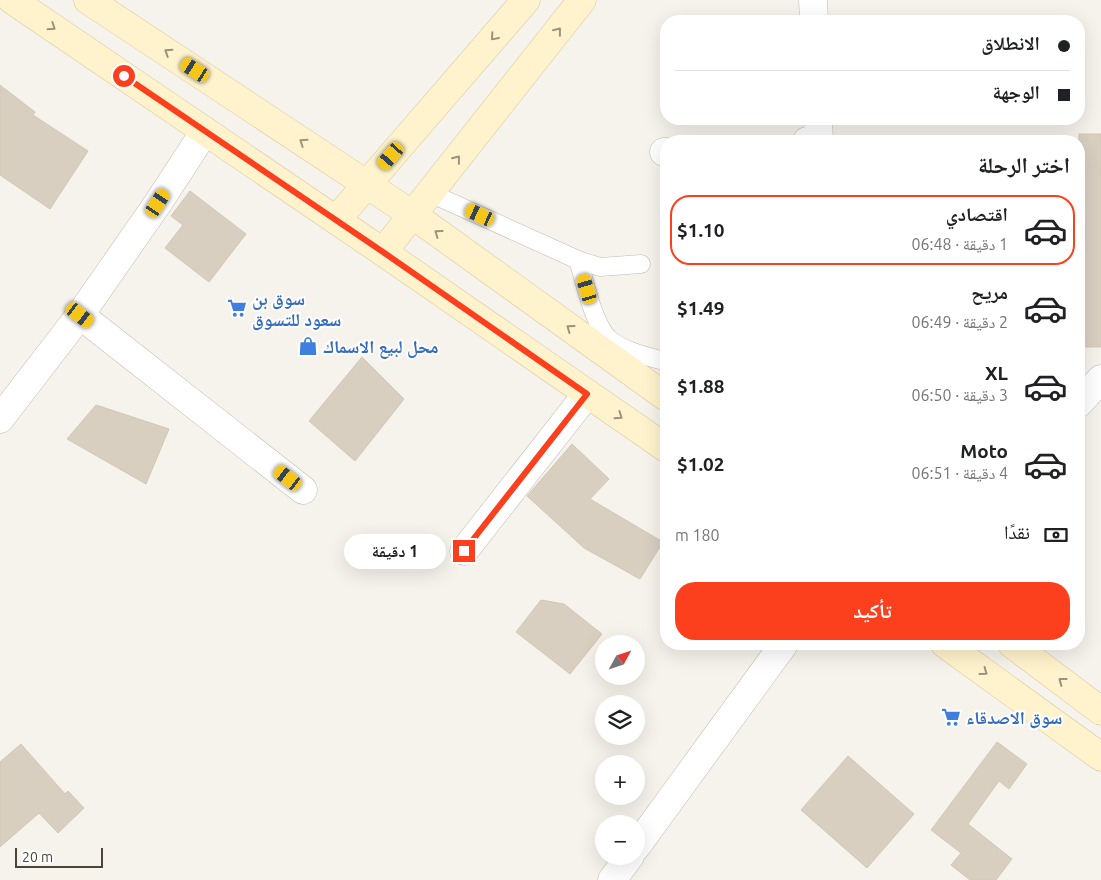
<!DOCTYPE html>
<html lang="ar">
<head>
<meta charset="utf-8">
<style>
	:root { --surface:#fff; --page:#f6f6f6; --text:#202124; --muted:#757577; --line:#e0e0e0; --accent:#fc3f1d }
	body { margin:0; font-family:Ubuntu,"Noto Naskh Arabic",sans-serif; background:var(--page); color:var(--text); direction:rtl; height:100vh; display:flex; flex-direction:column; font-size:19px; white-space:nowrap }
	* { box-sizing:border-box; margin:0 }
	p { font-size:16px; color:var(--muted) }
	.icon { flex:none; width:28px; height:28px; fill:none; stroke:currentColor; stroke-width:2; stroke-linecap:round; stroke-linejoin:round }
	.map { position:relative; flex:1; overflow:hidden; direction:ltr }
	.drawer { position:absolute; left:660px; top:135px; width:425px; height:515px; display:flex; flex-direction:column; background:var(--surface); border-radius:20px; box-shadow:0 5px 20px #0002; direction:rtl }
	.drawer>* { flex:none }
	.hud { position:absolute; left:660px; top:15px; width:425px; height:110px; border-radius:20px; box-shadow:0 5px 20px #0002; direction:rtl; display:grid; align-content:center; height:110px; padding:0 15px; background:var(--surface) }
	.needle { width:32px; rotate:50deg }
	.controls { position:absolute; left:595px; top:635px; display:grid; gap:10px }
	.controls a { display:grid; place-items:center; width:50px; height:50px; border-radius:50%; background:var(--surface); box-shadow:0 5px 20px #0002; font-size:25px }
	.scale { position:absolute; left:15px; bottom:12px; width:88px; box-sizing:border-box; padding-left:5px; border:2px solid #4b4439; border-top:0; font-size:14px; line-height:18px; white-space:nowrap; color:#4b4439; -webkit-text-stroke:4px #fff; paint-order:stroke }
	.end { position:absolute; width:22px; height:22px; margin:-11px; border:6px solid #fc3f1d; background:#fff; box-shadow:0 0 0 2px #fff }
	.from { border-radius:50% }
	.bubble { position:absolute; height:35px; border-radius:18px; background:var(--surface); box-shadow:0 5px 20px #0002; font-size:16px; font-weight:700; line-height:35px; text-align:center; direction:rtl }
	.car { position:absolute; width:15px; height:30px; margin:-15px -8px; border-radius:6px; box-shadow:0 0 4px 1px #0007; background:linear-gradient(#f5c518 24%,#345 0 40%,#f5c518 0 76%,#345 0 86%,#f5c518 0) }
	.hud b { display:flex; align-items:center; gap:18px; height:48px; font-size:19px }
	.hud b+b { border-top:1px solid var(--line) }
	.hud i { width:12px; height:12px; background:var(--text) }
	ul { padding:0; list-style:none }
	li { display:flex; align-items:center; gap:15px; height:70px; margin:0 10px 8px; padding:0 5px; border:2px solid transparent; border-radius:20px }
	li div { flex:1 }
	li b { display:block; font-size:19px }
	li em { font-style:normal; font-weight:700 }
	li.current { border-color:var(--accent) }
	li>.icon { width:45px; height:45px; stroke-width:1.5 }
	h2 { padding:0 15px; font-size:22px; line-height:60px }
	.pay { display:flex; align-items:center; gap:12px; height:55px; padding:0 15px; font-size:19px }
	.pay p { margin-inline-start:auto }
	.button { display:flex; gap:10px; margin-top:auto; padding:10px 15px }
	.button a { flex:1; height:58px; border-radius:20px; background:var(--accent); color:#fff; font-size:20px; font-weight:700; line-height:58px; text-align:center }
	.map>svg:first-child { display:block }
	.building { fill:#d8cfc1; stroke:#d3c7b4 }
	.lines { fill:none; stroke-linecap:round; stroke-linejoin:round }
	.lane-casing { stroke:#c2bbae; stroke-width:19 }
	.street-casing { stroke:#c2bbae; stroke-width:29 }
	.secondary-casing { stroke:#d6c79b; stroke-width:29 }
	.lane { stroke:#fff; stroke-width:18 }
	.street { stroke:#fff; stroke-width:28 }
	.secondary { stroke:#fff3cd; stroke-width:28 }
	.oneway { stroke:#9c937c }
	.route { stroke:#fc3f1d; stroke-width:6 }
	.labels { text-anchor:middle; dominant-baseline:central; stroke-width:4; stroke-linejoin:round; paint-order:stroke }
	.shop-label { font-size:18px; font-weight:bold; fill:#366cbe; stroke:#fff; text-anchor:start }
</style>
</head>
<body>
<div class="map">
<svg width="1101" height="880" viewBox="0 0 1101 880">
	<rect width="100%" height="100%" fill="#f6f3ec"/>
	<g class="building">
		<polygon points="0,85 35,112 33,115 88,151 50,209 0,175"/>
		<rect x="1079" y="134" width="22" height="213"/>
		<polygon points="190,191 246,234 209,282 165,248 183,225 171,216"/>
		<polygon points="362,357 404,399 355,461 309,421"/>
		<polygon points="96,405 169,429 146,484 67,439"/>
		<polygon points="572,444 609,479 590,499 663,542 640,579 584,548 527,496"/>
		<polygon points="541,600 564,604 602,634 570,674 516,632"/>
		<polygon points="997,742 1027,764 1009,789 999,781 968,824 1012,859 996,880 970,880 951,865 961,853 931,830"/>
		<polygon points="21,744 65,794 68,791 84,808 58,833 39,813 0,847 0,762"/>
		<polygon points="848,756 914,814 867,868 801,810"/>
	</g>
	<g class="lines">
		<g class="lane-casing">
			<g id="lane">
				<polyline points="430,193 578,260 600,267 641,264"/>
				<path d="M578 260C585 281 593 324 609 339 625 352 648 356 666 362"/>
			</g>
		</g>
		<g class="street-casing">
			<g id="street">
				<polyline points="813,0 814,21"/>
				<polyline points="807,141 819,140 818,119"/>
				<polyline points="664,152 666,152"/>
				<polyline points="80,315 303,490"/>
				<polyline points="1079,403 1101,379"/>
				<polyline points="0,419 80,315 158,203 205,131"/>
				<polyline points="464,551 587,394"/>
				<polyline points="636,847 784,644"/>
				<polyline points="612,880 630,856"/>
			</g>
		</g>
		<g class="secondary-casing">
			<g id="secondary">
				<polyline points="12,0 383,252 666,448"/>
				<polyline points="88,0 413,215 666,397"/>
				<polyline points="336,220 526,0"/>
				<polyline points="383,252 582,0"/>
				<polyline points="945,644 1101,757"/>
				<polyline points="1012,644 1101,711"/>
			</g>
		</g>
		<use href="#lane" class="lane"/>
		<use href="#street" class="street"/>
		<use href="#secondary" class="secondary"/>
	</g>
	<defs><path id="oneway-chevron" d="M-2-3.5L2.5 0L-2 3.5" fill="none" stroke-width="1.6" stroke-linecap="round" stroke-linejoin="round" transform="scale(1.25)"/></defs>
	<g class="oneway">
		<use href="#oneway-chevron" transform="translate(52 27) rotate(34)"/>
		<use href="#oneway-chevron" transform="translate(558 31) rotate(-52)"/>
		<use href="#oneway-chevron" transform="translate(494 37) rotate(131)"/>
		<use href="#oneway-chevron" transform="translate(168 52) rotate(-147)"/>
		<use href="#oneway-chevron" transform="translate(303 142) rotate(-146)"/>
		<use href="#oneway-chevron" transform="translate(457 159) rotate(-52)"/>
		<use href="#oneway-chevron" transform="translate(438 233) rotate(-144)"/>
		<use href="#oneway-chevron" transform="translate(570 328) rotate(-144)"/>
		<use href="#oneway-chevron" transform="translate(619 416) rotate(34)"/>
		<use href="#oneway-chevron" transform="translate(984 672) rotate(36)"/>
		<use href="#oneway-chevron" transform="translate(1062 681) rotate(-143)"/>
	</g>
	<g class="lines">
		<polyline class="route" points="124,76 383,252 587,394 464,551"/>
	</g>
	<defs>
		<g id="supermarket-bare" transform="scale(1.5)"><path d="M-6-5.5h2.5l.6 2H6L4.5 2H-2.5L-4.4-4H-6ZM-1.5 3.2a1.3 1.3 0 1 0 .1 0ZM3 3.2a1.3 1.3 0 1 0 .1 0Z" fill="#3f7fe0" stroke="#fff" stroke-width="2.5" paint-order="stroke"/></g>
		<g id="shop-bare" transform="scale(1.5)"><path d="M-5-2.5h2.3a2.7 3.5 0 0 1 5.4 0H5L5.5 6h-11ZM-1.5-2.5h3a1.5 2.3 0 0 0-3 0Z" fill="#3f7fe0" stroke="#fff" stroke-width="2.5" paint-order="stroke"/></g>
	</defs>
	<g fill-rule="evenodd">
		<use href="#supermarket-bare" x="237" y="308"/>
		<use href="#shop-bare" x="308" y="346"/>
		<use href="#supermarket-bare" x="951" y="717"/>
	</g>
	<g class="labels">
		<g class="shop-label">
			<text x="252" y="298">سوق بن<tspan x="252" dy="21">سعود للتسوق</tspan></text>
			<text x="323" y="346">محل لبيع الاسماك</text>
			<text x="966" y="717">سوق الاصدقاء</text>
		</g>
	</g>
</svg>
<div class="controls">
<a><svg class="needle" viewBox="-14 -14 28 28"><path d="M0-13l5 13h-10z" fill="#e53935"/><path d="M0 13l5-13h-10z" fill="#757577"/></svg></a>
<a><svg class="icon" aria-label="layers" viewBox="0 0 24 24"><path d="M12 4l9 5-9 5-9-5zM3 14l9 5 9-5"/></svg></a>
<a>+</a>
<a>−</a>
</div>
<div class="scale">20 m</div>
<i class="end from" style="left:124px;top:76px"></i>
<i class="end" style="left:464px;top:551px"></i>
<div class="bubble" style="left:344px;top:534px;width:102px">1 دقيقة</div>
<i class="car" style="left:195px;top:70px;rotate:303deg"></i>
<i class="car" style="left:391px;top:156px;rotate:221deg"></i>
<i class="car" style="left:158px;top:203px;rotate:33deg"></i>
<i class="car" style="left:480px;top:215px;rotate:295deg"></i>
<i class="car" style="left:587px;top:289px;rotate:343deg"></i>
<i class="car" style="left:80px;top:315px;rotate:128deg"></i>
<i class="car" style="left:288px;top:478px;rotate:308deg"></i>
<div class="hud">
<b><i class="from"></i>الانطلاق</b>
<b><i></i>الوجهة</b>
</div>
<section class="drawer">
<h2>اختر الرحلة</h2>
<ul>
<li class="current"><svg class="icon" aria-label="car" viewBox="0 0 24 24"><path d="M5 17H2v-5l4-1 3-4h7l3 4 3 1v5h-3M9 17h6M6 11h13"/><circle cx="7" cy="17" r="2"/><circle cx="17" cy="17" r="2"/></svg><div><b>اقتصادي</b><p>1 دقيقة · 06:48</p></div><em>$1.10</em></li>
<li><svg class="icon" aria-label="car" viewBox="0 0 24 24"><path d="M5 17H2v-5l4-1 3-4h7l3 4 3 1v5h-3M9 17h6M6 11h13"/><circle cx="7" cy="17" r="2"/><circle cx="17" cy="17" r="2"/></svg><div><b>مريح</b><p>2 دقيقة · 06:49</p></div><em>$1.49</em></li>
<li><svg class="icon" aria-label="car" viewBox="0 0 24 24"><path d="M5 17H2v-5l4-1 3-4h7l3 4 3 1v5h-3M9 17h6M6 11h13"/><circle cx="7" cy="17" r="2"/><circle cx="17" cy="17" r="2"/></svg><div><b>XL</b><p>3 دقيقة · 06:50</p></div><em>$1.88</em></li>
<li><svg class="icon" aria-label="car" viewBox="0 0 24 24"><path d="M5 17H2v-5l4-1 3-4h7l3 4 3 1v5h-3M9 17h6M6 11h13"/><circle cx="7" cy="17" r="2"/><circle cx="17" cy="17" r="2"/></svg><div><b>Moto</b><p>4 دقيقة · 06:51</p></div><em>$1.02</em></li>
</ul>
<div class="pay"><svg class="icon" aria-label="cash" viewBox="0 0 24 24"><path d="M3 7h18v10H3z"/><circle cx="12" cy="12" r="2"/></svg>نقدًا<p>180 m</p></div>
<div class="button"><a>تأكيد</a></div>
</section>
</div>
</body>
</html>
